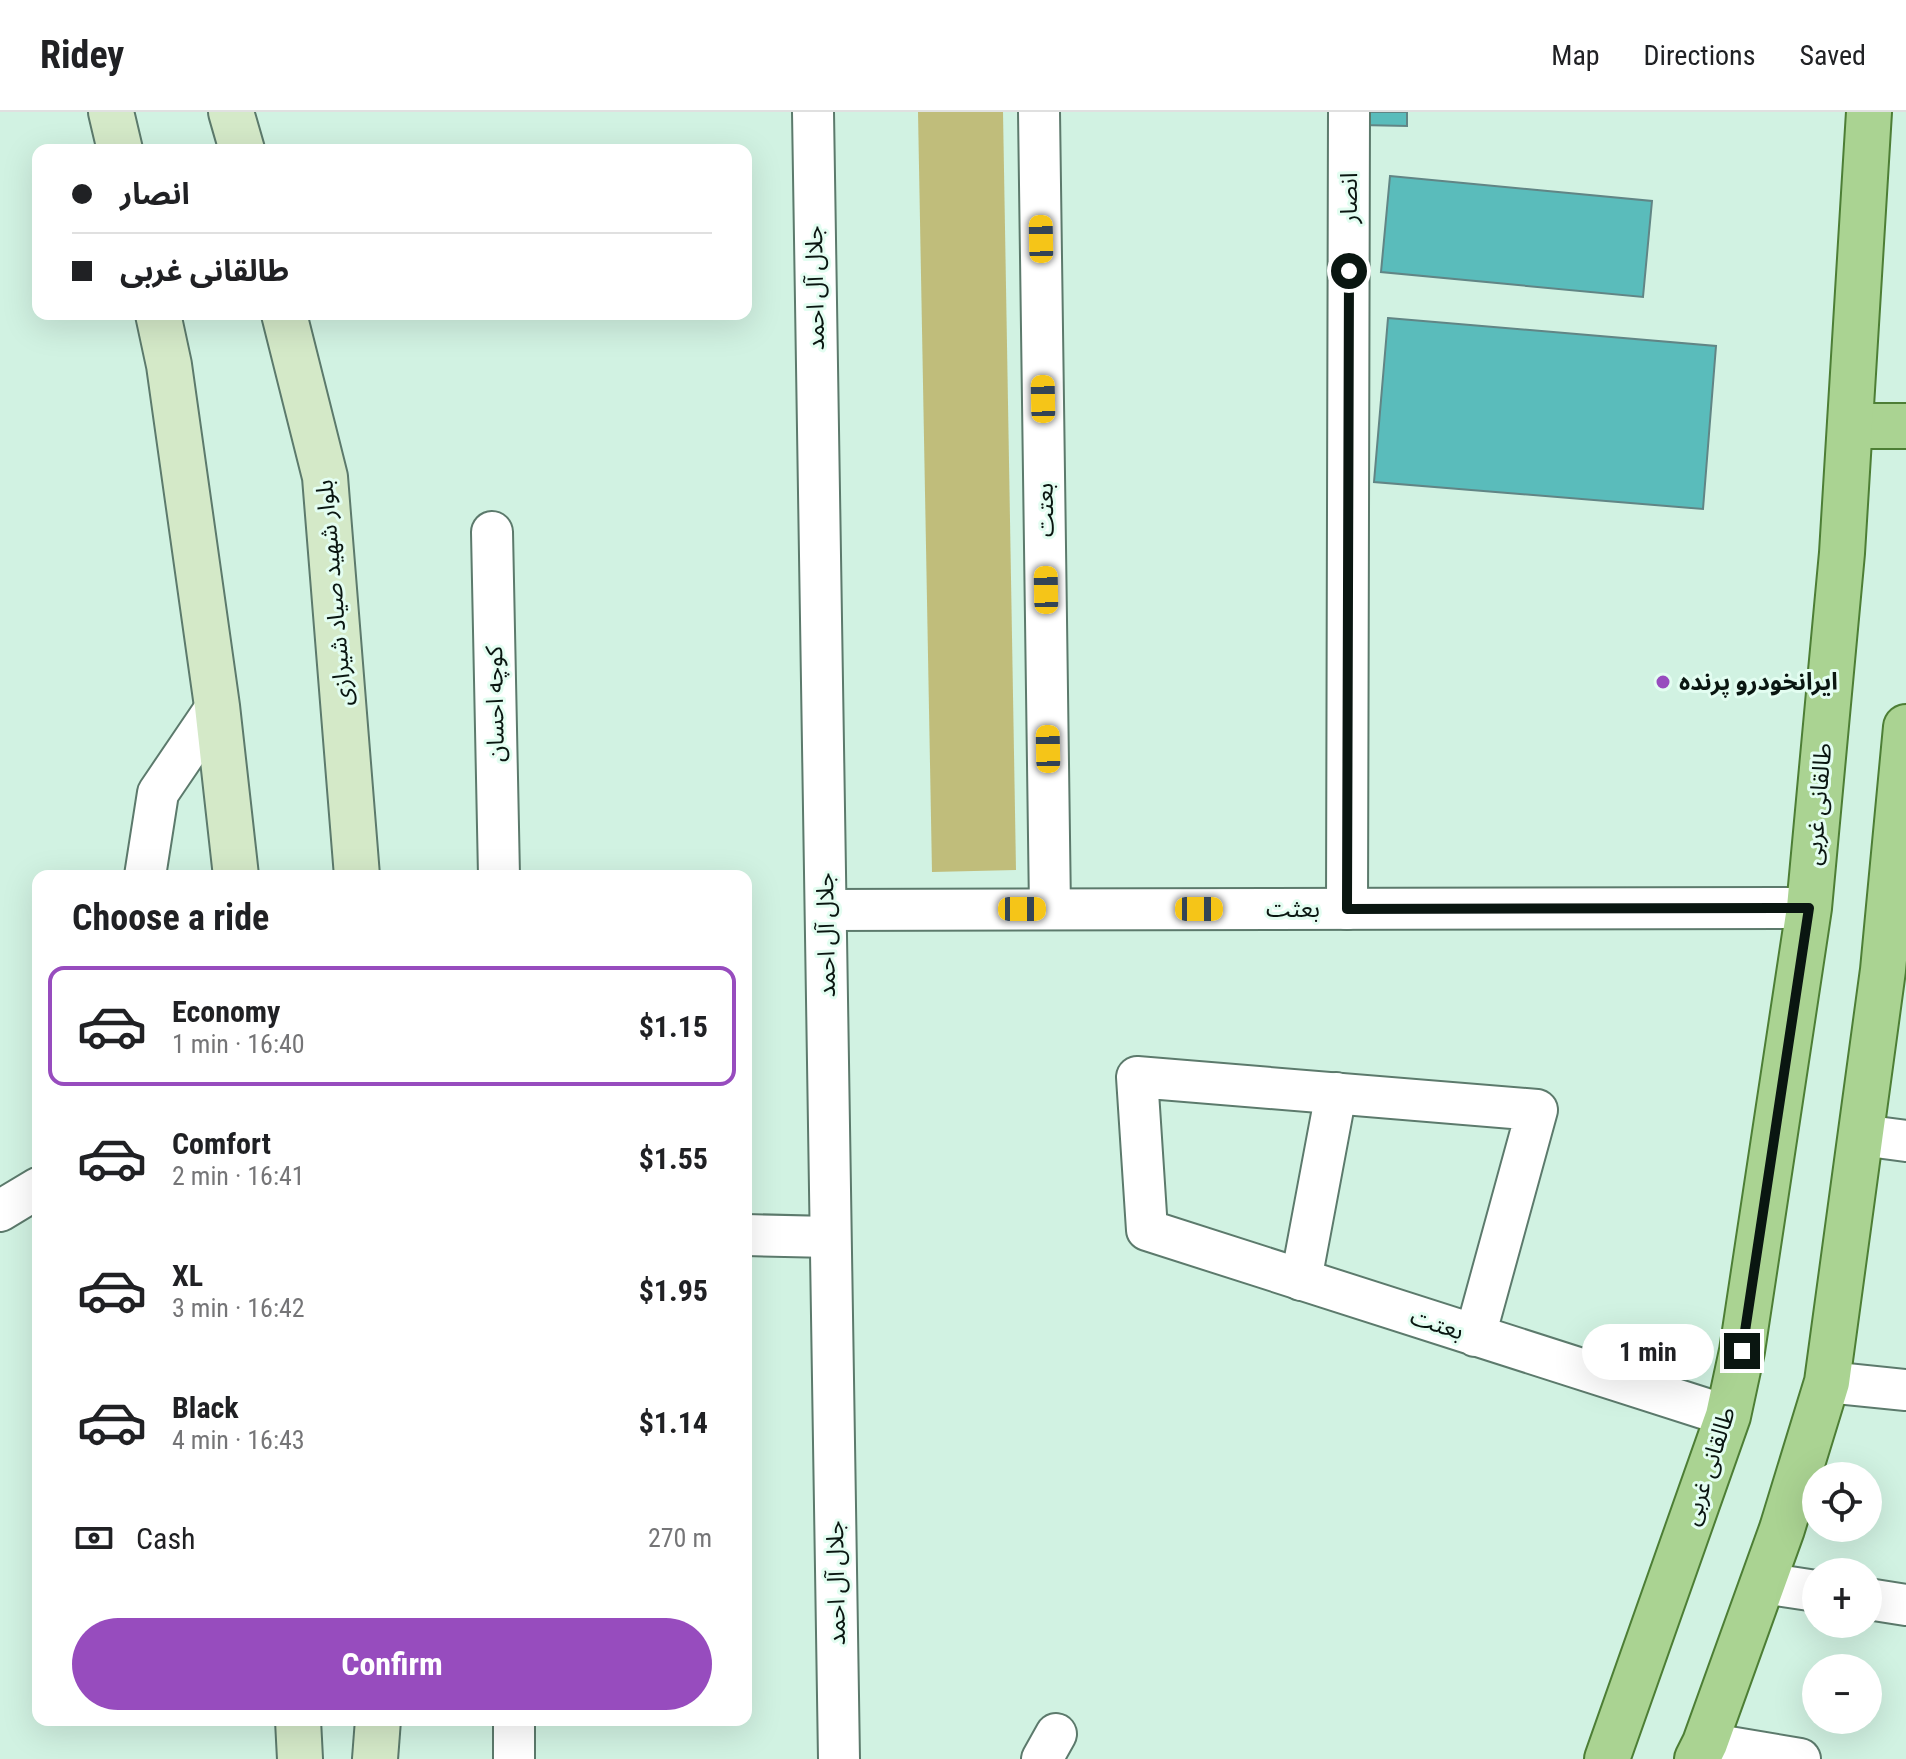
<!DOCTYPE html>
<html lang="en">
<head>
<meta charset="utf-8">
<style>
	:root { --surface:#fff; --page:#f2f2f2; --text:#202124; --muted:#757577; --line:#e0e0e0; --accent:#974cbe }
	body { margin:0; font-family:"Roboto Condensed","Noto Sans Arabic",sans-serif; background:var(--page); color:var(--text); height:100vh; display:flex; flex-direction:column; font-size:30px; white-space:nowrap }
	* { box-sizing:border-box; margin:0 }
	p { font-size:26px; color:var(--muted) }
	.icon { flex:none; width:44px; height:44px; fill:none; stroke:currentColor; stroke-width:2; stroke-linecap:round; stroke-linejoin:round }
	.map { position:relative; flex:1; overflow:hidden }
	.details { position:absolute; left:32px; top:758px; width:720px; height:856px; display:flex; flex-direction:column; background:var(--surface); border-radius:16px; box-shadow:0 8px 32px #0002 }
	.details>* { flex:none }
	.top-card { position:absolute; left:32px; top:32px; width:720px; height:176px; border-radius:16px; box-shadow:0 8px 32px #0002; display:grid; align-content:center; height:176px; padding:0 40px; background:var(--surface) }
	.fabs { position:absolute; left:1802px; top:1350px; display:grid; gap:16px }
	.fabs a { display:grid; place-items:center; width:80px; height:80px; border-radius:50%; background:var(--surface); box-shadow:0 8px 32px #0002; font-size:40px }
	.end { position:absolute; width:36px; height:36px; margin:-18px; border:10px solid #0a1611; background:#fff; box-shadow:0 0 0 4px #fff }
	.from { border-radius:50% }
	.bubble { position:absolute; height:56px; border-radius:28px; background:var(--surface); box-shadow:0 8px 32px #0002; font-size:26px; font-weight:700; line-height:56px; text-align:center }
	.car { position:absolute; width:24px; height:48px; margin:-24px -12px; border-radius:10px; box-shadow:0 0 6px 2px #0007; background:linear-gradient(#f5c518 24%,#345 0 40%,#f5c518 0 76%,#345 0 86%,#f5c518 0) }
	.top-card b { display:flex; align-items:center; gap:28px; height:76px; font-size:30px }
	.top-card b+b { border-top:2px solid var(--line) }
	.top-card i { width:20px; height:20px; background:var(--text) }
	ul { padding:0; list-style:none }
	li { display:flex; align-items:center; gap:24px; height:120px; margin:0 16px 12px; padding:0 24px; border:4px solid transparent; border-radius:16px }
	li div { flex:1 }
	li b { display:block; font-size:30px }
	li em { font-style:normal; font-weight:700 }
	li.on { border-color:var(--accent) }
	li>.icon { width:72px; height:72px; stroke-width:1.5 }
	h2 { padding:0 40px; font-size:36px; line-height:96px }
	.pay { display:flex; align-items:center; gap:20px; height:88px; padding:0 40px; font-size:30px }
	.pay p { margin-inline-start:auto }
	.primary-button { display:flex; gap:16px; margin-top:auto; padding:16px 40px }
	.primary-button a { flex:1; height:92px; border-radius:48px; background:var(--accent); color:#fff; font-size:32px; font-weight:700; line-height:92px; text-align:center }
	header { display:flex; align-items:center; gap:48px; box-sizing:border-box; height:112px; padding:0 40px; background:var(--surface); border-bottom:2px solid var(--line) }
	header strong { font-size:38px }
	nav { display:flex; gap:44px; margin-inline-start:auto; font-size:28px }
	.map>svg:first-child { display:block }
	.green { fill:#c0bd7b }
	.building { fill:#5abcbb; stroke:#618585; stroke-width:2 }
	.lines { fill:none; stroke-linecap:round; stroke-linejoin:round }
	.street-casing { stroke:#5c7a6c; stroke-width:44 }
	.secondary-casing { stroke:#5c7a6c; stroke-width:48 }
	.primary-casing { stroke:#4d7e35; stroke-width:48 }
	.street { stroke:#fff; stroke-width:40 }
	.secondary { stroke:#d4e9c8; stroke-width:44 }
	.primary { stroke:#aad392; stroke-width:44 }
	.route { stroke:#0a1611; stroke-width:10 }
	.poi-dot { fill:#974cbe; stroke:#e3fdf1; stroke-width:3 }
	.labels { text-anchor:middle; dominant-baseline:central; stroke-width:6; stroke-linejoin:round; paint-order:stroke }
	.street-label { font-size:24px; fill:#0a1611; stroke:#e3fdf1 }
	.poi-label { font-size:24px; font-weight:bold; fill:#0a1611; stroke:#e3fdf1; text-anchor:start }
</style>
</head>
<body>
<header>
<strong>Ridey</strong>
<nav><a>Map</a><a>Directions</a><a>Saved</a></nav>
</header>
<div class="map">
<svg width="1906" height="1647" viewBox="0 0 1906 1647">
	<rect width="100%" height="100%" fill="#d1f2e2"/>
	<polygon class="green" points="918,0 1003,0 1016,758 932,760"/>
	<g class="building">
		<polygon points="1362,0 1407,0 1407,14 1361,13"/>
		<polygon points="1390,64 1652,89 1643,185 1381,160"/>
		<polygon points="1388,206 1716,234 1703,397 1374,370"/>
	</g>
	<g class="lines">
		<g class="street-casing">
			<g id="street">
				<polyline points="813,0 839,1647"/>
				<polyline points="1039,0 1050,797"/>
				<polyline points="492,420 499,764"/>
				<polyline points="145,764 158,681 217,594"/>
				<polyline points="1347,797 1349,0"/>
				<polyline points="826,798 1809,796"/>
				<polyline points="1861,1023 1906,1029"/>
				<polyline points="0,1099 38,1076"/>
				<polyline points="746,1123 830,1125"/>
				<polyline points="1301,1168 1336,981"/>
				<polyline points="1475,1224 1537,998 1137,965 1147,1118 1728,1304"/>
				<polyline points="1827,1270 1906,1278"/>
				<polyline points="1763,1471 1816,1479"/>
				<polyline points="1868,1487 1906,1493"/>
				<polyline points="514,1608 514,1647"/>
				<polyline points="1705,1631 1800,1647"/>
				<polyline points="1042,1647 1056,1622"/>
			</g>
		</g>
		<g class="secondary-casing">
			<g id="secondary">
				<polyline points="111,0 120,38"/>
				<polyline points="231,0 242,38"/>
				<polyline points="158,202 169,253 217,594 236,764"/>
				<polyline points="284,202 325,365 357,764"/>
				<polyline points="298,1608 300,1647"/>
				<polyline points="375,1647 378,1608"/>
			</g>
		</g>
		<g class="primary-casing">
			<g id="primary">
				<polyline points="1850,314 1906,314"/>
				<polyline points="1607,1647 1728,1304 1742,1239 1809,796 1842,441 1869,0"/>
				<polyline points="1697,1647 1705,1631 1782,1417 1827,1270 1883,858 1906,615"/>
			</g>
		</g>
		<use href="#street" class="street"/>
		<use href="#secondary" class="secondary"/>
		<use href="#primary" class="primary"/>
	</g>
	<g class="lines">
		<polyline class="route" points="1349,159 1347,797 1809,796 1742,1239"/>
	</g>
	<circle class="poi-dot" cx="1663" cy="570" r="8"/>
	<g class="labels">
		<g class="street-label">
			<text transform="translate(1349 86) rotate(-90)">انصار</text>
			<text transform="translate(815 176) rotate(-91)">جلال آل احمد</text>
			<text transform="translate(1045 398) rotate(-91)">بعتت</text>
			<text transform="translate(334 481) rotate(-95)">بلوار شهید صیاد شیرازی</text>
			<text transform="translate(495 592) rotate(-91)">کوچه احسان</text>
			<text transform="translate(1818 692) rotate(-85)">طالقانی غربی</text>
			<text x="1293" y="797">بعثت</text>
			<text transform="translate(826 823) rotate(-91)">جلال آل احمد</text>
			<text transform="translate(1437 1212) rotate(18)">بعتت</text>
			<text transform="translate(1709 1354) rotate(-72)">طالقانی غربی</text>
			<text transform="translate(836 1471) rotate(-91)">جلال آل احمد</text>
		</g>
		<g class="poi-label">
			<text x="1679" y="570">ایرانخودرو پرنده</text>
		</g>
	</g>
</svg>
<div class="fabs">
<a><svg class="icon" aria-label="locate" viewBox="0 0 24 24"><circle cx="12" cy="12" r="6"/><path d="M12 2v4M12 18v4M2 12h4M18 12h4"/></svg></a>
<a>+</a>
<a>−</a>
</div>
<i class="end from" style="left:1349px;top:159px"></i>
<i class="end" style="left:1742px;top:1239px"></i>
<div class="bubble" style="left:1582px;top:1212px;width:132px">1 min</div>
<i class="car" style="left:1041px;top:127px;rotate:359deg"></i>
<i class="car" style="left:1043px;top:287px;rotate:359deg"></i>
<i class="car" style="left:1046px;top:478px;rotate:359deg"></i>
<i class="car" style="left:1048px;top:637px;rotate:359deg"></i>
<i class="car" style="left:1022px;top:797px;rotate:90deg"></i>
<i class="car" style="left:1199px;top:797px;rotate:90deg"></i>
<div class="top-card">
<b><i class="from"></i>انصار</b>
<b><i></i>طالقانی غربی</b>
</div>
<section class="details">
<h2>Choose a ride</h2>
<ul>
<li class="on"><svg class="icon" aria-label="car" viewBox="0 0 24 24"><path d="M5 17H2v-5l4-1 3-4h7l3 4 3 1v5h-3M9 17h6M6 11h13"/><circle cx="7" cy="17" r="2"/><circle cx="17" cy="17" r="2"/></svg><div><b>Economy</b><p>1 min · 16:40</p></div><em>$1.15</em></li>
<li><svg class="icon" aria-label="car" viewBox="0 0 24 24"><path d="M5 17H2v-5l4-1 3-4h7l3 4 3 1v5h-3M9 17h6M6 11h13"/><circle cx="7" cy="17" r="2"/><circle cx="17" cy="17" r="2"/></svg><div><b>Comfort</b><p>2 min · 16:41</p></div><em>$1.55</em></li>
<li><svg class="icon" aria-label="car" viewBox="0 0 24 24"><path d="M5 17H2v-5l4-1 3-4h7l3 4 3 1v5h-3M9 17h6M6 11h13"/><circle cx="7" cy="17" r="2"/><circle cx="17" cy="17" r="2"/></svg><div><b>XL</b><p>3 min · 16:42</p></div><em>$1.95</em></li>
<li><svg class="icon" aria-label="car" viewBox="0 0 24 24"><path d="M5 17H2v-5l4-1 3-4h7l3 4 3 1v5h-3M9 17h6M6 11h13"/><circle cx="7" cy="17" r="2"/><circle cx="17" cy="17" r="2"/></svg><div><b>Black</b><p>4 min · 16:43</p></div><em>$1.14</em></li>
</ul>
<div class="pay"><svg class="icon" aria-label="cash" viewBox="0 0 24 24"><path d="M3 7h18v10H3z"/><circle cx="12" cy="12" r="2"/></svg>Cash<p>270 m</p></div>
<div class="primary-button"><a>Confirm</a></div>
</section>
</div>
</body>
</html>
